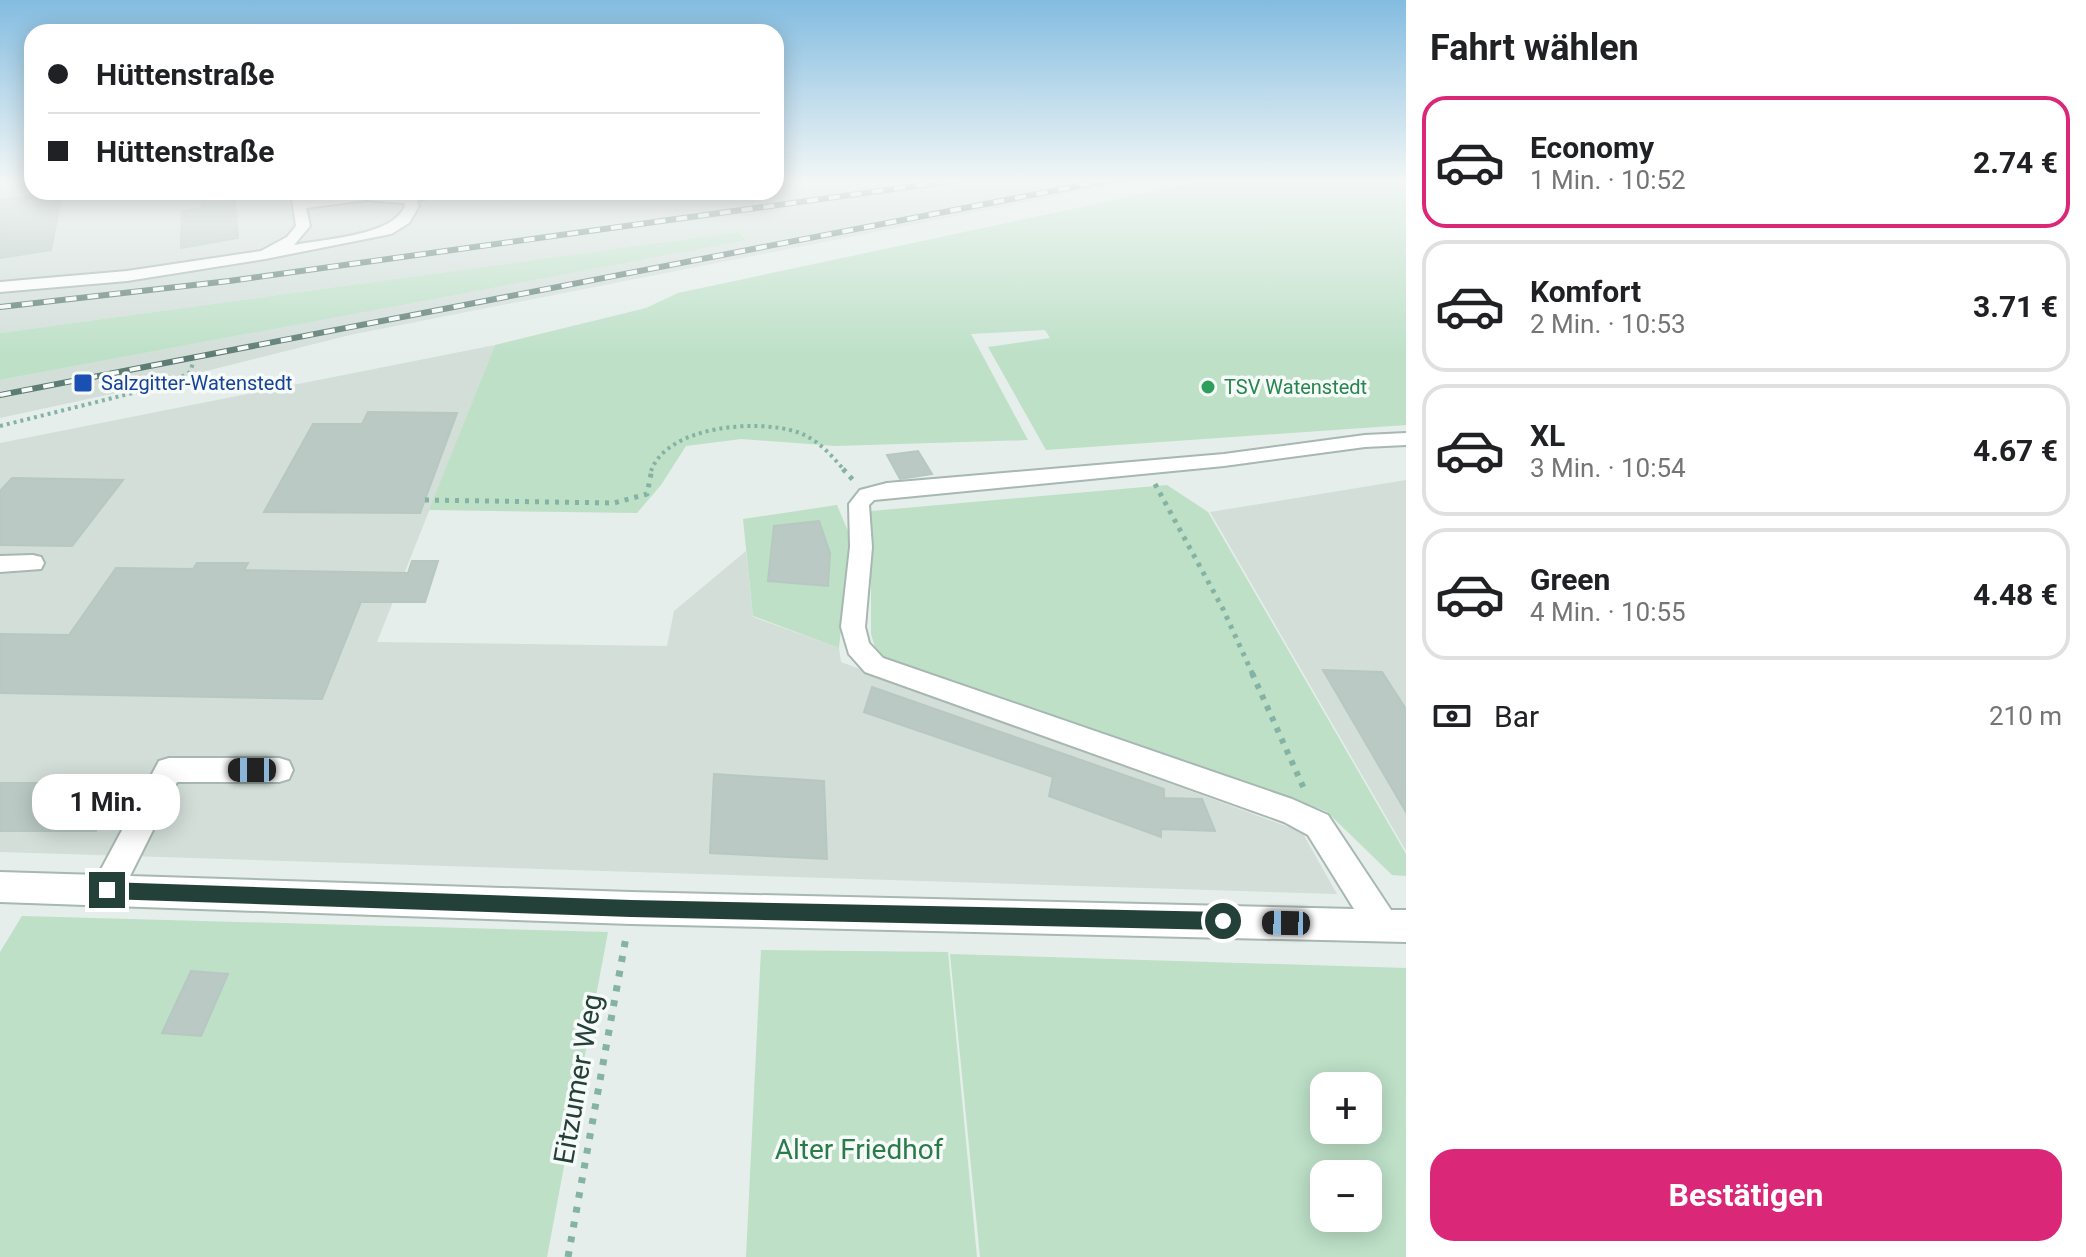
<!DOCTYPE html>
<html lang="de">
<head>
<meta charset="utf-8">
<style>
	:root { --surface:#fff; --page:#f2f2f2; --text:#202124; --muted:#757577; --line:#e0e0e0; --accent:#db2777 }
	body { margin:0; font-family:Roboto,sans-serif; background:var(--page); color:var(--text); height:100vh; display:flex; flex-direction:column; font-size:30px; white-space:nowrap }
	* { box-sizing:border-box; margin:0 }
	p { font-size:26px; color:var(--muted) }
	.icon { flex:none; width:44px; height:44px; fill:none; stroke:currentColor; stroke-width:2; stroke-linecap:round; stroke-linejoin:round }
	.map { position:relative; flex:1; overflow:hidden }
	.details { display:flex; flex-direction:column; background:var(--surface); width:680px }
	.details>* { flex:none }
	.hud { position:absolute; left:24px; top:24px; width:760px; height:176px; border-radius:24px; box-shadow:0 4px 20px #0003; display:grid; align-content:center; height:176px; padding:0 24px; background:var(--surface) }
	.buttons { position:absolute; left:1310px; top:1072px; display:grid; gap:16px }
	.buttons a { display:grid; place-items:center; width:72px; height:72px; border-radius:16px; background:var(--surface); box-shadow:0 4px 20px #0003; font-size:40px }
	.end { position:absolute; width:36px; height:36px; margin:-18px; border:10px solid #234139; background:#fff; box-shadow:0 0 0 4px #fff }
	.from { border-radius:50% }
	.bubble { position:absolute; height:56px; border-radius:24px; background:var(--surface); box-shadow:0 4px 20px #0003; font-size:26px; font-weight:700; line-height:56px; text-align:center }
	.car { position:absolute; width:24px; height:48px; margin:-24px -12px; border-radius:10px; box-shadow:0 0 6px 2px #0007; background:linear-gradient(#222 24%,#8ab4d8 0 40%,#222 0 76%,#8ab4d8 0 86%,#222 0) }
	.hud b { display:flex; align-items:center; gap:28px; height:76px; font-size:30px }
	.hud b+b { border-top:2px solid var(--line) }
	.hud i { width:20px; height:20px; background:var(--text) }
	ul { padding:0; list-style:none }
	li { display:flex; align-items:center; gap:24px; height:132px; margin:0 16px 12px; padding:0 8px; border:4px solid var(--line); border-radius:24px }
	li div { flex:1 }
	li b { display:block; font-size:30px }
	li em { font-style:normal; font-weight:700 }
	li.on { border-color:var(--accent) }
	li>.icon { width:72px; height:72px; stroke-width:1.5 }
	h2 { padding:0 24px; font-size:36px; line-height:96px }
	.pay { display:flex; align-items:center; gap:20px; height:88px; padding:0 24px; font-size:30px }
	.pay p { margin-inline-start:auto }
	.cta { display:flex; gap:16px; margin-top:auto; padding:16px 24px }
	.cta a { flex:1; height:92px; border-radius:24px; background:var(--accent); color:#fff; font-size:32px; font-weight:700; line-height:92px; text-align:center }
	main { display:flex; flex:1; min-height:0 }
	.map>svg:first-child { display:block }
	.built { fill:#d3ded9 }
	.green { fill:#bde0c7; fill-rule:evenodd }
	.building { fill:#bac9c3; stroke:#b6c8c1; stroke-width:2 }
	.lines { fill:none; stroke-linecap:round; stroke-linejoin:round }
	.minor-casing { stroke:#a7b7b1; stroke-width:4 }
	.path-far3 { stroke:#84b3a5; stroke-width:4; stroke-dasharray:3 4; stroke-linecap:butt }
	.path-far2 { stroke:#84b3a5; stroke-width:5; stroke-dasharray:4 6; stroke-linecap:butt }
	.path-far1 { stroke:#84b3a5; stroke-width:6; stroke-dasharray:5 7; stroke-linecap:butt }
	.path { stroke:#84b3a5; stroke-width:7; stroke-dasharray:6 9; stroke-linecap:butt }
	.minor { fill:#fff; fill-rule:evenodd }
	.rail-casing { stroke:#5d7c74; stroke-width:6 }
	.rail { stroke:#f6faf8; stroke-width:4; stroke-dasharray:11; stroke-linecap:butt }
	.route { fill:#234139 }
	.transit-dot { fill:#1a4fb4; stroke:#f6faf8; stroke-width:3 }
	.leisure-dot { fill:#2e9e5b; stroke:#f6faf8; stroke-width:3 }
	.labels { text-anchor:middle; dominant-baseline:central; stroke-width:7; stroke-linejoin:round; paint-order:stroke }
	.far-transit-label { font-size:20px; fill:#164399; stroke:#f6faf8; text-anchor:start }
	.far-leisure-label { font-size:20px; fill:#27864d; stroke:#f6faf8; text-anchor:start }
	.near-street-label { font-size:28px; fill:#234139; stroke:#f6faf8 }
	.near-park-label { font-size:28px; fill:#2b7a4a; stroke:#f6faf8 }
</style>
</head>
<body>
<main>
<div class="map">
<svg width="1406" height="1257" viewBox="0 0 1406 1257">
	<rect width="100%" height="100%" fill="#e5eeea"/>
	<g class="built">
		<polygon points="0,180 32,180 32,192 776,192 776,180 1140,180 350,335 139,388 0,418 0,380 747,239 738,232 0,333"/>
		<polygon points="495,345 377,642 667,646 674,611 746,551 753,617 839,648 841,662 1302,832 1337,894 0,852 0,443"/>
		<polygon points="1406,480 1406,851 1210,512"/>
	</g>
	<g class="green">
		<polygon points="1208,180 1406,180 1406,425 1046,450 988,347 1050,338 1045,330 971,334 1028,440 836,446 741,439 686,446 661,485 637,513 429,510 495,345 646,308 678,293"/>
		<polygon points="738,232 747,240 0,380 0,333"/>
		<polygon points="1167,485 1208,512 1406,854 1406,876 1392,875 1326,811 1039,717 886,659 875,647 871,634 871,511"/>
		<polygon points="837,505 850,536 839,648 753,616 743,519"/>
		<polygon points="22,916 608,932 547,1257 0,1257 0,952"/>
		<polygon points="761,950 948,952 977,1257 746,1257"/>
		<path d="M950 954 1406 968V1257H980ZM1324 1086H1368V1130H1324ZM1324 1174H1368V1218H1324Z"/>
	</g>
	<g class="building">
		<polygon points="62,192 51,250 0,258 0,200"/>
		<polygon points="201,192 234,192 238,238 181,248 182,211 202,208"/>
		<polygon points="368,412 457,413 420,513 264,512 313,424 362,424"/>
		<polygon points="918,451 932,474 900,479 887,455"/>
		<polygon points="12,478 123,480 72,546 0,545 0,491"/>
		<polygon points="819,521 830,553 828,586 768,581 774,526"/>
		<polygon points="412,561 438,561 425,602 361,602 322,699 0,693 0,634 69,635 116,568 193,569 197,563 248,563 244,570 408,573"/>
		<polygon points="1323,670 1382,672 1406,709 1406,812"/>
		<polygon points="872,687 1164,789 1164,798 1202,799 1215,831 1161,829 1161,837 1049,796 1053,777 864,712"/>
		<polygon points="714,774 824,781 827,859 710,853"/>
		<polygon points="0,783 73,783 61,803 111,803 96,831 0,831"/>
		<polygon points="191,971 228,974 201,1036 162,1033"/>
	</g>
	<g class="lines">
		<g class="minor-casing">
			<g id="minor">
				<path d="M291 192H303L305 200 366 192 409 195 447 192 417 201 419 206 409 223 391 234 265 259 127 281 0 292V282L127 271 261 251 287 237 296 226ZM366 200 404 203 405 206C393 236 324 239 294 245L310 226 306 208Z"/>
				<polygon points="1406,433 1406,445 1365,447 1224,466 874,500 869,505 872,547 865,627 869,643 883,658 1292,799 1328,815 1391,910 1406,910 1406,942 631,924 0,902 0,872 98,875 159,761 169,758 279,758 289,761 293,770 289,779 279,782 177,782 130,876 631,892 1354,909 1308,835 1284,822 865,672 849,654 841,627 850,547 849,504 860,490 887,483 1224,454 1365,435"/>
				<polygon points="33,555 41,557 44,563 41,569 0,572 0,556"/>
			</g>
		</g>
		<g class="path-far3">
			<polyline points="0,426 169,384 190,372 193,363"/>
			<path d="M651 471C668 425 758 419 797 432 818 439 831 455 845 471"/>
		</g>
		<g class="path-far2">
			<polyline points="843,469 853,480"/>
			<polyline points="1155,484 1223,609 1253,675"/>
			<polyline points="425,500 614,503 647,494 652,469"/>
		</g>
		<polyline class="path-far1" points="1252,673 1305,791"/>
		<polyline class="path" points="568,1257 626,937"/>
		<use href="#minor" class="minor"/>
		<g class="rail-casing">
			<g id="rail">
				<polyline points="0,307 229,281 958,180"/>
				<polyline points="0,395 1109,180"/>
			</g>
		</g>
		<use href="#rail" class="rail"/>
	</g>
	<linearGradient id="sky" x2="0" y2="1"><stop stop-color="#83bce0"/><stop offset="0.51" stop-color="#f3f7f6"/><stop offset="1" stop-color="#f3f7f6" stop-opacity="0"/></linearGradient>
	<rect width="1406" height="356" fill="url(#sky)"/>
	<polygon class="route" points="107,882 631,900 1223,912 1229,915 1231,921 1229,927 1223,930 631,917 107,899 101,896 98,890 101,885"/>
	<rect class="transit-dot" x="73" y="373" width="20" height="20" rx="4"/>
	<circle class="leisure-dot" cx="1208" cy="387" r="8"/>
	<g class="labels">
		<g class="far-transit-label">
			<text x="101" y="383">Salzgitter-Watenstedt</text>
		</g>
		<g class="far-leisure-label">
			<text x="1224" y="387">TSV Watenstedt</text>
		</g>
		<g class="near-street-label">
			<text transform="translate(578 1079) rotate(-80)">Eitzumer Weg</text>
		</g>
		<g class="near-park-label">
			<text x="859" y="1149">Alter Friedhof</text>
		</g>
	</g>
</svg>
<div class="buttons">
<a>+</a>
<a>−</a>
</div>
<i class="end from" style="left:1223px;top:921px"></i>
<i class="end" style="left:107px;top:890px"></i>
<div class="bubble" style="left:32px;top:774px;width:148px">1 Min.</div>
<i class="car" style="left:252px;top:770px;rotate:270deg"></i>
<i class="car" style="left:1286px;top:923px;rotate:271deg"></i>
<div class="hud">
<b><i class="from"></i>Hüttenstraße</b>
<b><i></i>Hüttenstraße</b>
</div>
</div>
<section class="details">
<h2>Fahrt wählen</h2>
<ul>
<li class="on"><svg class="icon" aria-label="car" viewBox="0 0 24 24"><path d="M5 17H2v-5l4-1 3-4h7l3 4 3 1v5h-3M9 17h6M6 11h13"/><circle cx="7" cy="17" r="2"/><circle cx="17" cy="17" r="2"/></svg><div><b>Economy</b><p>1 Min. · 10:52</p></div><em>2.74 €</em></li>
<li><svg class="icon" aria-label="car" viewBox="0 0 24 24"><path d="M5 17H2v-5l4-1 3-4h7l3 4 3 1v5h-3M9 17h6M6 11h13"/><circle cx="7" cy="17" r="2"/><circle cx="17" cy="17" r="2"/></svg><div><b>Komfort</b><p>2 Min. · 10:53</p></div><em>3.71 €</em></li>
<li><svg class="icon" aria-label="car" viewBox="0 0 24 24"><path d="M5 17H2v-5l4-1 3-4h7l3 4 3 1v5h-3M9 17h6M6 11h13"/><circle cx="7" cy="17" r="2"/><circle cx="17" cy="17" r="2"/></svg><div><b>XL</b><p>3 Min. · 10:54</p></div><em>4.67 €</em></li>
<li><svg class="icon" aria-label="car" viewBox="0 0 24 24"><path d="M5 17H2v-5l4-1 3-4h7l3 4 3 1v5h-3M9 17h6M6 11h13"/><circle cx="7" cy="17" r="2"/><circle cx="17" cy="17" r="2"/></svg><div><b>Green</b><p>4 Min. · 10:55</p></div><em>4.48 €</em></li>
</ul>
<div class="pay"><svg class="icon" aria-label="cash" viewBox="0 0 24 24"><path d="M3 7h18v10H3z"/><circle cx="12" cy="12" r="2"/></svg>Bar<p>210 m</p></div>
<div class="cta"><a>Bestätigen</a></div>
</section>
</main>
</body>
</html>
